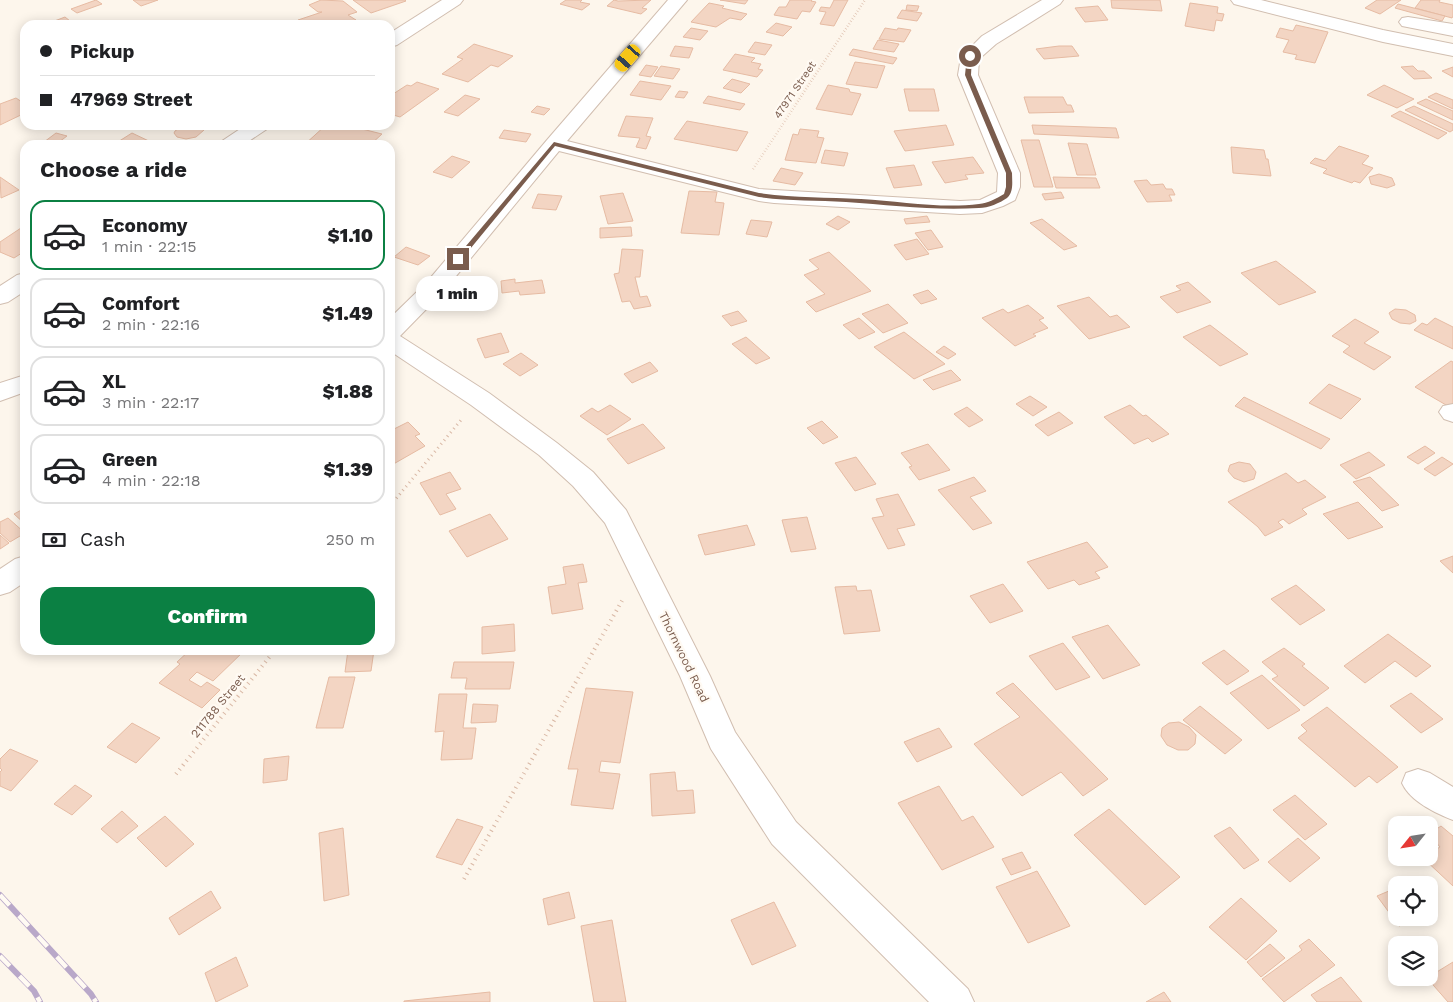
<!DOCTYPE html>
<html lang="en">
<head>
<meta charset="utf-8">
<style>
	:root { --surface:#fff; --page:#f2f2f2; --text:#202124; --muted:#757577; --line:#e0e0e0; --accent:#0b8043 }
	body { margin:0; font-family:"Work Sans",sans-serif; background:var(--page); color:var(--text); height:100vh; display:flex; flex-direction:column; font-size:19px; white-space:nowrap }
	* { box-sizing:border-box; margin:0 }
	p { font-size:16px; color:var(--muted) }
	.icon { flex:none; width:28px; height:28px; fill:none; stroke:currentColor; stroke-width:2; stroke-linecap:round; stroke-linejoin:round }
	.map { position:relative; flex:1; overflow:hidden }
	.details { position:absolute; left:20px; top:140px; width:375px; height:515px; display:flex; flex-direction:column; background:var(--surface); border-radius:15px; box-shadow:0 2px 12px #0003 }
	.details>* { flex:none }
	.hud { position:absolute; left:20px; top:20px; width:375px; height:110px; border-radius:15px; box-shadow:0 2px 12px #0003; display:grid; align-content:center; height:110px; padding:0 20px; background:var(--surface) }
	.needle { width:32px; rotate:240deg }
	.buttons { position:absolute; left:1388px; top:816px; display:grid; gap:10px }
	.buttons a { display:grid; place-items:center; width:50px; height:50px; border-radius:10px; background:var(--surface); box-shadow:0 2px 12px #0003; font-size:25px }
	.end { position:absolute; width:22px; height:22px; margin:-11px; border:6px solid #7a5c4d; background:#fff; box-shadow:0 0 0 2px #fff }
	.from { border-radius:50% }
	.bubble { position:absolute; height:35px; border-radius:15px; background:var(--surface); box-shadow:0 2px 12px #0003; font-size:16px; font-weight:800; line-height:35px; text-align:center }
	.car { position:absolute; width:15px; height:30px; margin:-15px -8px; border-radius:6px; box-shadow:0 0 4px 1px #0007; background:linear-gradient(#f5c518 24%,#345 0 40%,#f5c518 0 76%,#345 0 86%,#f5c518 0) }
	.hud b { display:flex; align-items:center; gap:18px; height:48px; font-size:19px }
	.hud b+b { border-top:1px solid var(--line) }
	.hud i { width:12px; height:12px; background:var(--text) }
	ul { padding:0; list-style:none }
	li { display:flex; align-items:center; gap:15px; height:70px; margin:0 10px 8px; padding:0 10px; border:2px solid var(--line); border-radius:15px }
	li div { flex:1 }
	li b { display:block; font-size:19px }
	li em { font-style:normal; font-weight:800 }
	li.current { border-color:var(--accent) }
	li>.icon { width:45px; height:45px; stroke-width:1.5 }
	h2 { padding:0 20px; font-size:22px; line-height:60px }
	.pay { display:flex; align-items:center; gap:12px; height:55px; padding:0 20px; font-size:19px }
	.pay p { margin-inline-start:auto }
	.primary-button { display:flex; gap:10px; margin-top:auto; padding:10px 20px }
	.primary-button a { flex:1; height:58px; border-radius:15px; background:var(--accent); color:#fff; font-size:20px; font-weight:800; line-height:58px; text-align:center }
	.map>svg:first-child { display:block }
	.building { fill:#f3d5c3; stroke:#e6bba3 }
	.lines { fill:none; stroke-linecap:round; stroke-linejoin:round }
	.minor-casing { stroke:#d1beb0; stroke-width:2 }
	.path-far2 { stroke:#d9b8a5; stroke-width:2.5; stroke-dasharray:0.5 2.5; stroke-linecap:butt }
	.path-far1 { stroke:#d9b8a5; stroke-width:3; stroke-dasharray:1 4; stroke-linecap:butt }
	.path { stroke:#d9b8a5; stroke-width:4; stroke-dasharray:1 4.5; stroke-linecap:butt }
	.minor { fill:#fff; fill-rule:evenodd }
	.rail-casing { stroke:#b9a8c9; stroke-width:6 }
	.rail { stroke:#fffaf3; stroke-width:4.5; stroke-dasharray:14; stroke-linecap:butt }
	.route { fill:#7a5c4d }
	.labels { text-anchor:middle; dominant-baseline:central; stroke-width:4.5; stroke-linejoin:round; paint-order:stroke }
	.far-street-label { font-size:11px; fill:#7a5c4d; stroke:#fffaf3 }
	.street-label { font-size:12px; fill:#7a5c4d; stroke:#fffaf3 }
</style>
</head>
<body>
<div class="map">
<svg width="1453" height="1002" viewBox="0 0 1453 1002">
	<rect width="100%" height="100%" fill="#fdf6ec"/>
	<g class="building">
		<polygon points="96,0 102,4 77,13 71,9"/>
		<polygon points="133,0 158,0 141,6"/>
		<polygon points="321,0 343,1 357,12 348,15 356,20 341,25 305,25 298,20 322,12 318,12 309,5"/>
		<polygon points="353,0 405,0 406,1 371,13"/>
		<polygon points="566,0 582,0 580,2 590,4 582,10 560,4"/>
		<polygon points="614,0 618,1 651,0 642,8 647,9 641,14 607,6"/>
		<polygon points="720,0 748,0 745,4"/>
		<polygon points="790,0 812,0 811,1 816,2 810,12 802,11 797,19 774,15 779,7 786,7"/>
		<polygon points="834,0 848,0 834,26 820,24 826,12 819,11 821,7 830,8"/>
		<polygon points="1111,0 1160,0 1162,11 1112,8"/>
		<polygon points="1377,0 1401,0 1380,14 1365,8"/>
		<polygon points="1421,0 1440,0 1439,2 1453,5 1453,16 1452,18 1415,8"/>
		<polygon points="709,3 724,6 722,8 747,14 741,20 730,18 716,27 691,22"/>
		<polygon points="1190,3 1218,7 1217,13 1224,14 1222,21 1216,20 1214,31 1185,26"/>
		<polygon points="1398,4 1445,16 1442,21 1395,8"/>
		<polygon points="907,5 919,6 917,11 906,10"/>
		<polygon points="1098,6 1108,20 1085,22 1075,8"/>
		<polygon points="902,10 922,13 917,21 897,18"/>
		<polygon points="65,17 75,25 44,25"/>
		<polygon points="776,23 792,27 783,36 766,32"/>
		<polygon points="1296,25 1328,32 1315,63 1295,59 1297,55 1283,52 1289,40 1276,37 1280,28 1293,31"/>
		<polygon points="691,28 708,31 700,40 683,37"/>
		<polygon points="885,28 897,30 898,28 911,30 904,42 879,39"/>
		<polygon points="878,40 899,44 894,52 873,49"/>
		<polygon points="755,42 772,45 765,55 748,52"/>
		<polygon points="474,44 513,56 498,67 491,65 468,82 442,74 463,59 457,57"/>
		<polygon points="675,46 693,48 689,58 670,56"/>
		<polygon points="1059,46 1072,46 1079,56 1044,59 1036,49"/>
		<polygon points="853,49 897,58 893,64 849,55"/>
		<polygon points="735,54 755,58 751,62 761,64 758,69 763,70 757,77 723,70"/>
		<polygon points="855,62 885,66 877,88 846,84"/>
		<polygon points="646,65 658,67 651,77 639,75"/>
		<polygon points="661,66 680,69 673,79 654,76"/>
		<polygon points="1413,66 1418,71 1424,71 1432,78 1414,79 1401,67"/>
		<polygon points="1453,67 1453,77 1442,71"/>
		<polygon points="732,79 750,84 741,93 723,88"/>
		<polygon points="640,81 671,86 661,100 630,95"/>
		<polygon points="417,82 439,89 400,117 390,114 390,96 407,85 411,86"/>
		<polygon points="828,85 849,89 850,92 861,94 852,115 816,109"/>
		<polygon points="1384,85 1414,99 1397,108 1367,95"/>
		<polygon points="904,89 934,89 939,111 909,111"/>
		<polygon points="679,91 688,92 684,98 675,97"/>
		<polygon points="1436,93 1453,100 1453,109 1428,97"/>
		<polygon points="465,95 480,99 458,116 444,112"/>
		<polygon points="708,96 745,104 740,110 703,103"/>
		<polygon points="1024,97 1063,97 1067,105 1071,105 1074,112 1029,113"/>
		<polygon points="16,98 25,104 25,113 0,125 0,104"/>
		<polygon points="1426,99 1453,111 1453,120 1417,103"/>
		<polygon points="537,106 550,109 544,115 531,112"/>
		<polygon points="1414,106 1453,124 1453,130 1450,132 1405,110"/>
		<polygon points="1400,111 1447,133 1438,139 1391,116"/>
		<polygon points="626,116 653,118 646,136 651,137 646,149 636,147 640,138 618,136"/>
		<polygon points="687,121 748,132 737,151 674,139"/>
		<polygon points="184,125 201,125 204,130 196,137 186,139 177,137 174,133 175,131"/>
		<polygon points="326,125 367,125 362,129 382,134 370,145 304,145"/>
		<polygon points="946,125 954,145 905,151 894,131"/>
		<polygon points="1032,125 1116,128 1119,138 1034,134"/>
		<polygon points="800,129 819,131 817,137 824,138 816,163 785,160 793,134 798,135"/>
		<polygon points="504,130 531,134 526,142 499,138"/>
		<polygon points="56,133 67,136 55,145 40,145"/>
		<polygon points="132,133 153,143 148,145 113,145"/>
		<polygon points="1021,140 1039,140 1053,187 1034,187"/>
		<polygon points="1068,143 1087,144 1096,175 1077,175"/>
		<polygon points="1339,146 1369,156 1362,164 1373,168 1360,183 1354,181 1352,183 1323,173 1327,169 1310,163 1315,158 1325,161"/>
		<polygon points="1231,147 1264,150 1266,159 1268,159 1271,176 1233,173"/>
		<polygon points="825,150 848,153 844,166 821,163"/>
		<polygon points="452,156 470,162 452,178 433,172"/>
		<polygon points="973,157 984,173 965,175 968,179 945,183 932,162"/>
		<polygon points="914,165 922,185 894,188 886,168"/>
		<polygon points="781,168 803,173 795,185 773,181"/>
		<polygon points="1379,174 1392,178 1395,185 1387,188 1371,184 1369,177"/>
		<polygon points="0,177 19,190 1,198"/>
		<polygon points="1053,177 1096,178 1100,188 1056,188"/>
		<polygon points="1147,180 1151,185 1163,184 1166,189 1172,189 1175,195 1169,195 1172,201 1147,202 1134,181"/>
		<polygon points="689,191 717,192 715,202 724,203 719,235 681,233"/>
		<polygon points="1061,192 1064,198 1045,200 1042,194"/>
		<polygon points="623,193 633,221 608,224 600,196"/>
		<polygon points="538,194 562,196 556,210 532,208"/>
		<polygon points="838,216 850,222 838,230 826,224"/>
		<polygon points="927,216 930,222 906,224 904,219"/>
		<polygon points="1042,219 1077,246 1064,250 1030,223"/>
		<polygon points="751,220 772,222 767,237 746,234"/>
		<polygon points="631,227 632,236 600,238 600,228"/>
		<polygon points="21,228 25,230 25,251 14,258 0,252 0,242"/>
		<polygon points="931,230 943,247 928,250 915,233"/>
		<polygon points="917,239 929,254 906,260 894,245"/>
		<polygon points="406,247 430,256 418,265 394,257"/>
		<polygon points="622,249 643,250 640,277 635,277 640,297 647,296 651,306 634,309 630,301 622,302 614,274 619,273"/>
		<polygon points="829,252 871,291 816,312 806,302 825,294 804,275 819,269 809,260"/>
		<polygon points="1276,261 1316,292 1279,305 1241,273"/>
		<polygon points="515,279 515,283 542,280 545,293 520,295 519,291 502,293 501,281"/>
		<polygon points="1188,282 1211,302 1177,313 1160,297 1181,290 1176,286"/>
		<polygon points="928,290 937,299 921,304 913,295"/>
		<polygon points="1089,297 1110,317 1117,315 1130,327 1089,339 1057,306"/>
		<polygon points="888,304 908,323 883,333 862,314"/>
		<polygon points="1028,305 1044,318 1039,320 1048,328 1033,334 1036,336 1015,346 982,318 1003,309 1008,313"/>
		<polygon points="1395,309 1406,310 1415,315 1416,321 1410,324 1400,323 1392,319 1389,313"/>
		<polygon points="738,311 747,321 731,326 722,316"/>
		<polygon points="859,318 875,332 859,339 843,325"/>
		<polygon points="1435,318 1453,327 1453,349 1414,330 1422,323 1427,325"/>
		<polygon points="1355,319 1379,332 1364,343 1391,357 1374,370 1343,352 1350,346 1332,336"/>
		<polygon points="1210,325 1248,354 1220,366 1183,337"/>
		<polygon points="904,332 945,364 914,379 874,347"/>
		<polygon points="501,333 509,352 485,358 477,339"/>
		<polygon points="746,337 770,358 756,364 732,344"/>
		<polygon points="944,346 956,354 948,359 936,352"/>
		<polygon points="521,353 538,365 520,376 503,364"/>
		<polygon points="1451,361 1453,362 1453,409 1415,387"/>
		<polygon points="650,362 658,371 632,383 624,374"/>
		<polygon points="951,370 961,380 933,390 923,380"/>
		<polygon points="1329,384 1361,399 1341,419 1309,403"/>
		<polygon points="1030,396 1047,407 1033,416 1016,404"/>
		<polygon points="1244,397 1330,439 1321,449 1235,406"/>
		<polygon points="610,405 631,419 607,435 580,416 592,408 598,412"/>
		<polygon points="1130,405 1143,416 1146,415 1169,434 1152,442 1148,438 1134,444 1104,417"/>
		<polygon points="967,407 983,420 969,427 954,414"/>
		<polygon points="1059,412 1073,423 1048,436 1035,425"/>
		<polygon points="822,421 838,437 823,444 807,428"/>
		<polygon points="408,422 420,434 415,436 425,446 390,466 390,431"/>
		<polygon points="643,424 665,448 628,464 607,439"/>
		<polygon points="928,444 950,470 919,480 909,467 912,466 901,453"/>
		<polygon points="1425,446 1435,453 1418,464 1407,457"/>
		<polygon points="1369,452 1385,465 1356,479 1340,465"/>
		<polygon points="856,457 876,484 855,491 835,463"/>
		<polygon points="1442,457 1453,464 1435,476 1424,469"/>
		<polygon points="1239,462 1250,464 1256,472 1254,479 1244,482 1234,478 1228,471 1230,465"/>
		<polygon points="450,472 461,489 446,494 456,509 440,515 420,483"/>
		<polygon points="1286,473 1298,483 1305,480 1326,497 1302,509 1307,514 1289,524 1283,519 1278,522 1283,527 1265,536 1258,527 1228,502"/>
		<polygon points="974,477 986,491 970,497 992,523 973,530 938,490"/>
		<polygon points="1370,477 1399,505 1382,511 1353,482"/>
		<polygon points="898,494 915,525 897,529 905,545 888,549 872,518 884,516 876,499"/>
		<polygon points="1358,502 1383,527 1348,539 1323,514"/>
		<polygon points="25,508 25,524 14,514"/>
		<polygon points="490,514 508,539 467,557 449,531"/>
		<polygon points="807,517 816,549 791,552 782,520"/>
		<polygon points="8,518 25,533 10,542 0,533 0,522"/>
		<polygon points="747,525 755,545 705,555 698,535"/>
		<polygon points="0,535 9,543 0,549"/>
		<polygon points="1087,542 1108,567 1095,572 1100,578 1079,585 1074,580 1048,589 1027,562"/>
		<polygon points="1453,556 1453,573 1440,561"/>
		<polygon points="583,564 587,582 578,583 583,609 552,614 548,587 566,584 563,567"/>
		<polygon points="1003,584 1023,611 990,623 970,596"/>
		<polygon points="1296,585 1325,610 1300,625 1271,599"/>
		<polygon points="856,586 857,591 871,590 880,631 844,634 835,587"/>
		<polygon points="514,624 515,651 482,654 482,627"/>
		<polygon points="1108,625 1140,665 1103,679 1072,637"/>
		<polygon points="1388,634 1431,666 1416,677 1395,661 1365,683 1344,666"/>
		<polygon points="1063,643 1090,677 1056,690 1029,656"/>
		<polygon points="1284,648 1305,664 1302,666 1329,688 1304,706 1272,679 1278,676 1262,662"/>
		<polygon points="190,650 245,650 213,681 197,672 189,680 201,687 207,682 220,690 202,708 159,683 180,664 177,662"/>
		<polygon points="348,650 374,650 371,671 345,672"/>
		<polygon points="1224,650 1249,671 1227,685 1202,663"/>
		<polygon points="454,662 514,662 510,689 465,689 467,678 451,678"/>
		<polygon points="1262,675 1300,710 1268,729 1230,693"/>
		<polygon points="329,677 355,677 343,728 316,728"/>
		<polygon points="1013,683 1108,779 1083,796 1061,772 1022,796 974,744 1020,717 996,693"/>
		<polygon points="586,688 633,692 620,763 601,761 599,772 620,774 613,809 571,805 578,769 568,769"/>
		<polygon points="1411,693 1443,719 1421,733 1390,706"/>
		<polygon points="439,694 467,694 463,728 476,728 472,759 441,760 444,731 435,732"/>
		<polygon points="473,704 498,705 496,722 471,723"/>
		<polygon points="1200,706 1242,740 1225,754 1183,720"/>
		<polygon points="1327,707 1398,767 1377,783 1369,776 1355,787 1298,738 1307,731 1301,725"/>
		<polygon points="1179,722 1189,727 1196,735 1195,744 1188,750 1178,750 1167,745 1161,736 1162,728 1169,723"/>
		<polygon points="132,723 160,738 136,763 107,747"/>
		<polygon points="939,728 952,747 917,762 904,742"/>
		<polygon points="10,749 38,761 11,791 0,786 0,772 2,770 0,768 0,759"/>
		<polygon points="289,756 287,780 263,783 264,759"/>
		<polygon points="675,772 677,791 693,790 695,813 652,816 650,774"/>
		<polygon points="75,785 92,796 72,815 54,804"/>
		<polygon points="939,786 962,821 973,816 994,847 942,870 898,803"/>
		<polygon points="1295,795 1327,824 1305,840 1273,810"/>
		<polygon points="1109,809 1180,877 1145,905 1074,835"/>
		<polygon points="122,811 138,826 117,843 101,829"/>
		<polygon points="165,816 194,844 166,867 137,838"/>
		<polygon points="457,819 483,827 462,865 436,857"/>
		<polygon points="1441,826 1453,836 1453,886 1423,858 1429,858 1429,854 1440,847 1429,834"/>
		<polygon points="1230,827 1259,860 1244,869 1214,836"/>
		<polygon points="343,828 349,895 324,901 319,833"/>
		<polygon points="1298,838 1320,858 1290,882 1268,862"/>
		<polygon points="1022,852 1031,868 1011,875 1002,859"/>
		<polygon points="1037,871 1070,926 1028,943 996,887"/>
		<polygon points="1396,888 1396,918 1422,918 1399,926 1377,896"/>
		<polygon points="211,891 221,908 179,935 169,918"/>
		<polygon points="569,892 575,918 548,925 543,899"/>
		<polygon points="1241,898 1277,931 1246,960 1209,927"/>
		<polygon points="774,902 796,946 752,965 731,920"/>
		<polygon points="612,920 626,1002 594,1002 581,926"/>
		<polygon points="1309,939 1335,965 1284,1002 1262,979 1302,950 1299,946"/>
		<polygon points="1270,944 1285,958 1261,977 1247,962"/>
		<polygon points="236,957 248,986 216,1002 205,973"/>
		<polygon points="1453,962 1453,1002 1448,1002 1427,978"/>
		<polygon points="1341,977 1362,1002 1317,1002 1311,995"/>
		<polygon points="490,992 490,1002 404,1002 404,1001"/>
		<polygon points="1164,992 1171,1002 1146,1002"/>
	</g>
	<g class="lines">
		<g class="minor-casing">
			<g id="minor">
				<polygon points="442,0 463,0 460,4 397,45 390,47 390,33"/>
				<polygon points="668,0 687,0 567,141 759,189 960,201 980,200 997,192 998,173 958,75 961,57 982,36 1042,0 1063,0 1060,4 996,44 979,59 978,75 1020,173 1020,187 1015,200 1003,206 982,213 960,214 774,203 759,201 559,151 443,292 400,336 489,393 557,443 593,472 626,510 710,676 735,732 796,822 968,989 974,1002 929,1002 772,844 711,749 680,676 605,523 573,486 539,455 471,405 390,351 390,318 427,282 547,140"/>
				<polygon points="1231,0 1261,0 1383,30 1453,44 1453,56 1383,42 1234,4"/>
				<polygon points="1408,17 1453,24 1453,36 1402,26 1399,22 1402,18"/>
				<polygon points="246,125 270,125 267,129 243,145 219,145 222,141"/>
				<polygon points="25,273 25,291 8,302 0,304 0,286 17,275"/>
				<polygon points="25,375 25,392 0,401 0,383"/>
				<polygon points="1453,404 1453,422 1444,419 1439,412 1443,406"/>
				<polygon points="25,556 25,582 10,592 0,595 0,569 15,559"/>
				<path d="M1418 769 1430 773 1453 787V820C1435 813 1410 801 1402 783L1406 773Z"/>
			</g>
		</g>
		<polyline class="path-far2" points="753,169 865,0"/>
		<polyline class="path-far1" points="390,506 461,420"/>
		<g class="path">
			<polyline points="176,774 275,650"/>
			<polyline points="464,879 623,599"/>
		</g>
		<use href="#minor" class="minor"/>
		<g class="rail-casing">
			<g id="rail">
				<polyline points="0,895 91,994 96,1002"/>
				<polyline points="0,956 34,991 40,1002"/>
			</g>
		</g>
		<use href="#rail" class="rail"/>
	</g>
	<path class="route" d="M970 55 972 56 971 75 1012 173C1012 181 1014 192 1007 198 1000 203 988 208 979 208 935 211 890 205 846 202 817 200 788 201 759 197L555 146 461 260 455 259 554 142 759 193C793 198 827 197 861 199 900 201 941 209 979 204 988 203 996 199 1004 194L1006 187V173L965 75 967 56Z"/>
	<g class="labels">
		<g class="far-street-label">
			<text transform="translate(795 90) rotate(-56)">47971 Street</text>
		</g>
		<g class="street-label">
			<text transform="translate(684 657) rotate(64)">Thornwood Road</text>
			<text transform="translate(218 706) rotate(-51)">211788 Street</text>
		</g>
	</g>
</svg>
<div class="buttons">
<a><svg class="needle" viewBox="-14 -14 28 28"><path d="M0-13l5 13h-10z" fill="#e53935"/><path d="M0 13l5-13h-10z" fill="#757577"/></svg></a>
<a><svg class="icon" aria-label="locate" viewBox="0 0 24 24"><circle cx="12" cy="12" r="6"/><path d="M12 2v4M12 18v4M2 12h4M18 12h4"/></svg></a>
<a><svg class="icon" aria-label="layers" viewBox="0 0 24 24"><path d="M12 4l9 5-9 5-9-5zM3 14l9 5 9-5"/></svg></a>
</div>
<i class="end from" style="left:970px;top:56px"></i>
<i class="end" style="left:458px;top:259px"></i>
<div class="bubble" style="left:416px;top:276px;width:82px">1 min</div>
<i class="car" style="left:628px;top:58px;rotate:221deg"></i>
<div class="hud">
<b><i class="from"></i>Pickup</b>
<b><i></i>47969 Street</b>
</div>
<section class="details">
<h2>Choose a ride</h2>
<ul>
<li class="current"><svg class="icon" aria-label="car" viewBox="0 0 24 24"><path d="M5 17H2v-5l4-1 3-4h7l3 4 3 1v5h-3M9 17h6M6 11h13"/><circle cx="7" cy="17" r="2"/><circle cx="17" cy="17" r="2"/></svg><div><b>Economy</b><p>1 min · 22:15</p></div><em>$1.10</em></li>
<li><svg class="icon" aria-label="car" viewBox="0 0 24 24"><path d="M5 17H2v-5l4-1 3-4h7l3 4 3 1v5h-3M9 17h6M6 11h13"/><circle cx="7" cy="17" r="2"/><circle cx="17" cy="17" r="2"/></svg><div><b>Comfort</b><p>2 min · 22:16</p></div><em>$1.49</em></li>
<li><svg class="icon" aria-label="car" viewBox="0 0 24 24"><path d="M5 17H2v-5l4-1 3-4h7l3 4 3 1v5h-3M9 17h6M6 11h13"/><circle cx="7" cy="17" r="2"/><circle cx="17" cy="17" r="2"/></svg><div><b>XL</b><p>3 min · 22:17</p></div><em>$1.88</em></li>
<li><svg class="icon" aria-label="car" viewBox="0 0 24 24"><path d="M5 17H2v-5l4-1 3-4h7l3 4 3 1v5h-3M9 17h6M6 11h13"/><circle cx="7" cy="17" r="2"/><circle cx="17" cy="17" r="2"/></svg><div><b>Green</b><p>4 min · 22:18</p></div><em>$1.39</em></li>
</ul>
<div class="pay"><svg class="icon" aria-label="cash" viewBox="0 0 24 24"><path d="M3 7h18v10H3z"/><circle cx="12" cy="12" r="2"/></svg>Cash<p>250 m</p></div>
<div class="primary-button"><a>Confirm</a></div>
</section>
</div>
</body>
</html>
